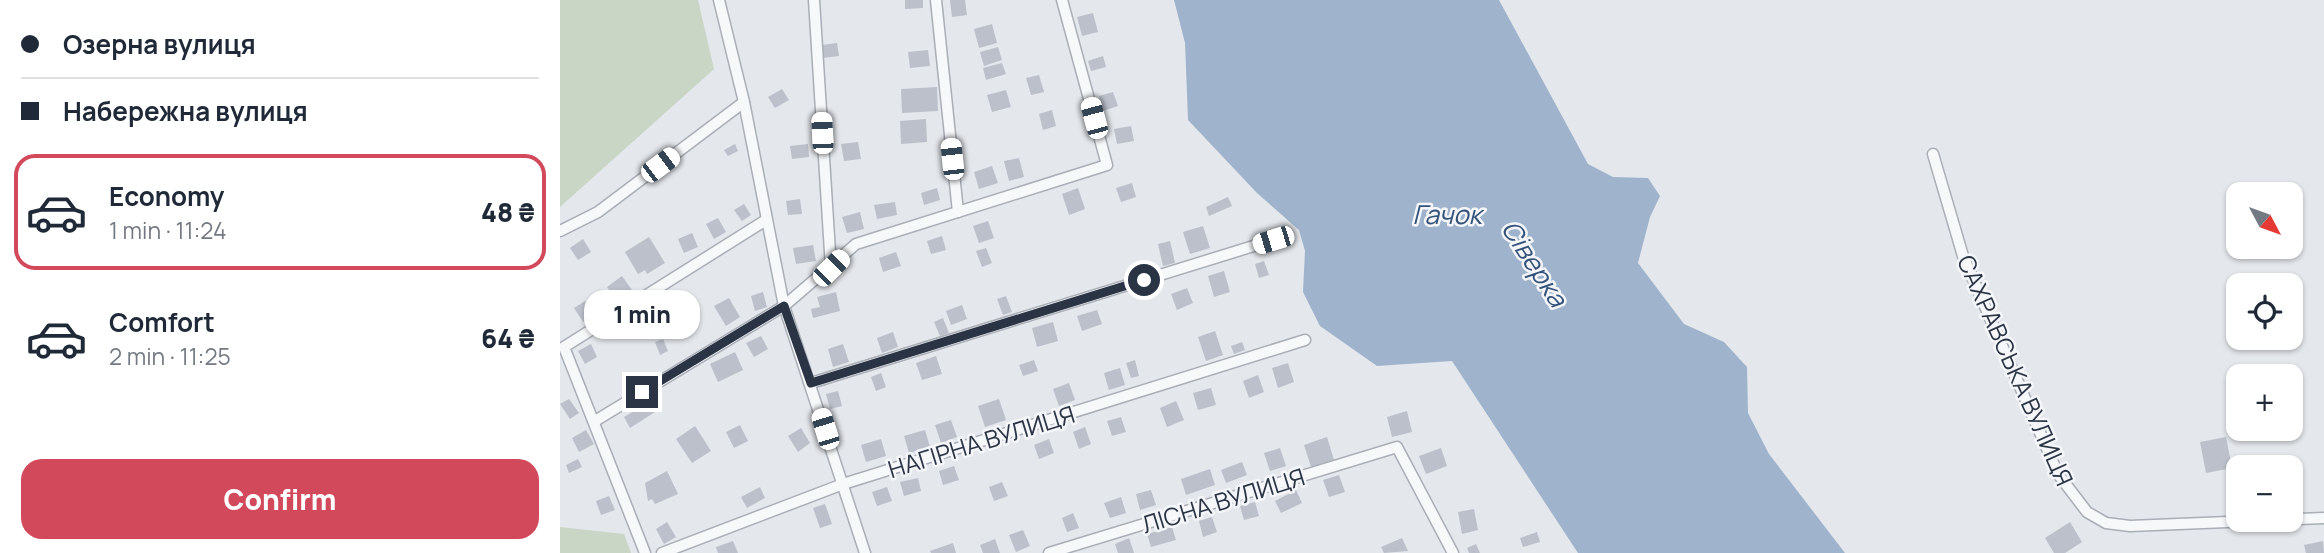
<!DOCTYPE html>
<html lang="en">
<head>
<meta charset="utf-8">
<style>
	:root { --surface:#fff; --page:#f2f2f3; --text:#1f2937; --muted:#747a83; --line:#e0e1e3; --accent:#d1495b }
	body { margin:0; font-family:Manrope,sans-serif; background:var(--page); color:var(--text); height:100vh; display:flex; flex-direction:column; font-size:26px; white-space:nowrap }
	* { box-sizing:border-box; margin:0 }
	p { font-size:23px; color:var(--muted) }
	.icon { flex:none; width:38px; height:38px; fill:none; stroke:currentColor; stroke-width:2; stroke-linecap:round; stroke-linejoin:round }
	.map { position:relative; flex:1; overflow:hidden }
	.details { display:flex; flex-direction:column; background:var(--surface); width:560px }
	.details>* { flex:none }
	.banner { display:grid; align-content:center; height:154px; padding:0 21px; background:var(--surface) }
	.needle { width:46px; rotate:131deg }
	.controls { position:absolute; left:1666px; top:182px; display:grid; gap:14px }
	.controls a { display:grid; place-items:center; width:77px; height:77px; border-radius:14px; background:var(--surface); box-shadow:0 2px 5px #0004; font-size:35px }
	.end { position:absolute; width:32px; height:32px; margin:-16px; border:9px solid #2b3445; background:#fff; box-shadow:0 0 0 4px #fff }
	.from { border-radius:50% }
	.bubble { position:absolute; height:49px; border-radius:21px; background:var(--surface); box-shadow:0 2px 5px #0004; font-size:23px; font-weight:800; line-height:49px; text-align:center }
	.car { position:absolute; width:21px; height:42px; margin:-21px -10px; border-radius:9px; box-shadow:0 0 5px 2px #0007; background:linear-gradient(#fff 24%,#345 0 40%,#fff 0 76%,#345 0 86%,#fff 0) }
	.banner b { display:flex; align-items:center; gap:24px; height:66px; font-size:26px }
	.banner b+b { border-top:2px solid var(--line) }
	.banner i { width:18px; height:18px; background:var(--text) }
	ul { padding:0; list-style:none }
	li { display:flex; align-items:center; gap:21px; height:116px; margin:0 14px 10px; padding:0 7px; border:4px solid transparent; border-radius:21px }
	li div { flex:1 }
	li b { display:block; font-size:26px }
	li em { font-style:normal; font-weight:800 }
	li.current { border-color:var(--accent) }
	li>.icon { width:63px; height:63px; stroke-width:1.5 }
	.button { display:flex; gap:14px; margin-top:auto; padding:14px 21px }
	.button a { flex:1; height:80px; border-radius:21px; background:var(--accent); color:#fff; font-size:28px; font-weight:800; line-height:80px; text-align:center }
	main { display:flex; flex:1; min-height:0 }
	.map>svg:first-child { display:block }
	.green { fill:#c9d6c5 }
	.water { fill:#9fb4cc }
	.building { fill:#bbc0ca }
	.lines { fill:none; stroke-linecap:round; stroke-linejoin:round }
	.street-casing { stroke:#a9aeb7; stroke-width:13 }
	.street { stroke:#f7f8fa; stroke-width:10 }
	.route { stroke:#2b3445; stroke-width:9 }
	.labels { text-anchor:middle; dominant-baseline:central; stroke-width:5; stroke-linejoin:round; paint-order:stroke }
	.street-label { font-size:24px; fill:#2b3445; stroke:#f4f6f9 }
	.water-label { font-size:26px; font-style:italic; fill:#34527a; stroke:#f4f6f9 }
</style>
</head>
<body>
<main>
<section class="details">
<div class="banner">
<b><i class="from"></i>Озерна вулиця</b>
<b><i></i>Набережна вулиця</b>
</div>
<ul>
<li class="current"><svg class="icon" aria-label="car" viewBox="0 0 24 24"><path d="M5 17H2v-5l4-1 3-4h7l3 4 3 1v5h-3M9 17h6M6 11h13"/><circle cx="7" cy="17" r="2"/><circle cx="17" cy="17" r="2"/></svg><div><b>Economy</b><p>1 min · 11:24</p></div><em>48 ₴</em></li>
<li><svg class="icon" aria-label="car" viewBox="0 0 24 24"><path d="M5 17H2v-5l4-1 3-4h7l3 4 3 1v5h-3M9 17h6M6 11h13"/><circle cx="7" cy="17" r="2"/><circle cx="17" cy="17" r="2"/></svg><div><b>Comfort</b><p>2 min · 11:25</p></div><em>64 ₴</em></li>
</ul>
<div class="button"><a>Confirm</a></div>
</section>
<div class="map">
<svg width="1764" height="553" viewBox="0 0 1764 553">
	<rect width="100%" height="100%" fill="#e4e7ec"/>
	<g class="green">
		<polygon points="0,0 138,0 154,69 0,207"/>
		<polygon points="0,527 64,534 71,553 0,553"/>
	</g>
	<polygon class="water" points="614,0 939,0 1028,164 1053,177 1088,178 1100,196 1090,217 1078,263 1124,324 1164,342 1187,367 1188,413 1209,454 1285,553 1018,553 892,361 817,366 760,326 743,292 745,251 739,230 697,193 628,120 625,43"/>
	<g class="building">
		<polygon points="345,0 363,0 363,8 345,9"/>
		<polygon points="390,0 405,0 407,15 392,17"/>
		<polygon points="533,13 538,32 522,36 517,17"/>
		<polygon points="432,24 437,43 419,48 414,29"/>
		<polygon points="277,43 279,56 263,58 262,45"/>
		<polygon points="438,47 442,60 424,66 420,52"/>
		<polygon points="368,50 370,66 350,68 348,52"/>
		<polygon points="543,56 546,67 531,71 528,61"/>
		<polygon points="442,63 446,74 426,80 423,68"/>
		<polygon points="479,75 484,92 471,95 466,78"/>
		<polygon points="377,87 378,111 342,113 341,89"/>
		<polygon points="222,89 229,100 215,108 208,97"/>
		<polygon points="446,90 451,107 432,112 427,95"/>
		<polygon points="553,92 558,106 543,111 539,96"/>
		<polygon points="492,110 496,126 483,130 479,114"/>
		<polygon points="366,119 367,142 341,144 340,121"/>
		<polygon points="571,126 574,141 557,144 554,129"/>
		<polygon points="298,142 301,159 284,161 281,144"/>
		<polygon points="175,144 178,151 168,156 164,150"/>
		<polygon points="248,144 249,157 232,159 230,146"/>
		<polygon points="459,158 464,177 449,181 444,161"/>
		<polygon points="432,166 438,183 419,189 414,172"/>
		<polygon points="572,183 576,197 561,202 556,188"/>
		<polygon points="377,188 380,200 364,205 361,193"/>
		<polygon points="518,188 525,209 509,215 502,194"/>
		<polygon points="668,197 672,206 649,216 646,207"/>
		<polygon points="240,199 242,214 228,215 226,201"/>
		<polygon points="335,202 337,215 317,219 314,205"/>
		<polygon points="184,204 191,215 182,221 174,210"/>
		<polygon points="300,212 304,229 287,233 282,217"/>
		<polygon points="158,218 166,232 154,239 146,224"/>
		<polygon points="428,221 434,238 419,243 413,226"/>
		<polygon points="643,226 650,248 630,254 623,232"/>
		<polygon points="132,233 138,247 124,253 118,239"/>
		<polygon points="382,236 386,250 371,254 367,241"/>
		<polygon points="89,237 105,263 87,274 85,270 78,274 65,252"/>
		<polygon points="23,239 31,252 18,260 10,248"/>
		<polygon points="610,241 615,263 603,266 598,244"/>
		<polygon points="253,245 256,261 236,264 233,248"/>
		<polygon points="426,248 432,263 422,267 416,251"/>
		<polygon points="336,252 341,266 323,272 319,258"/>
		<polygon points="704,261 709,275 699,278 695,264"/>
		<polygon points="664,271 670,292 654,297 648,276"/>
		<polygon points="62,276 72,290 57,300 47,287"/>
		<polygon points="627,288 633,303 617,310 611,294"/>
		<polygon points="203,292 207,307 195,311 191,296"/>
		<polygon points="276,292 280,311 253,318 251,309 260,307 257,297"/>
		<polygon points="446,296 452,312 443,315 437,299"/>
		<polygon points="169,298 180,317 166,326 154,306"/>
		<polygon points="25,301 33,316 23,322 14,308"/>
		<polygon points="101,305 113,322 94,335 82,318"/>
		<polygon points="402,305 407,319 391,325 386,311"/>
		<polygon points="537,310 542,324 522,331 517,316"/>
		<polygon points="383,318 389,333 380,336 374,322"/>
		<polygon points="69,319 78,333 68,339 60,325"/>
		<polygon points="493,322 498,341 477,347 472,328"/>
		<polygon points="655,331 663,355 646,361 638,337"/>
		<polygon points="333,332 338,347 322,353 317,338"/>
		<polygon points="201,336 208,349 194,357 186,343"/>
		<polygon points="103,339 108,351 100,355 95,342"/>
		<polygon points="682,342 685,350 674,354 671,346"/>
		<polygon points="31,344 37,357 25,364 18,351"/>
		<polygon points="283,344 289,362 273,367 268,349"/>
		<polygon points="175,352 183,370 158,382 150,364"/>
		<polygon points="376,356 382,374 362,380 356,363"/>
		<polygon points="474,360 478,371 463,376 459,365"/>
		<polygon points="575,360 579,376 571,378 566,363"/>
		<polygon points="728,363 734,382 718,388 712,368"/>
		<polygon points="560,368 565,385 549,390 544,373"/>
		<polygon points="321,373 326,387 316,391 311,377"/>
		<polygon points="698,375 704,392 689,398 683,381"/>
		<polygon points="509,383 515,400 499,406 493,389"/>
		<polygon points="651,388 656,405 638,410 633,393"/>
		<polygon points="278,391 282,406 270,409 266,394"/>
		<polygon points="9,399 19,413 10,419 0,404"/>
		<polygon points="439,399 446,420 425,427 418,406"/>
		<polygon points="616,401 624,420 607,427 600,408"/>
		<polygon points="89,402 95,412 70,428 64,417"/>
		<polygon points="847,411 852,432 832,437 827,417"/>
		<polygon points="561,417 566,432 552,436 547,421"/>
		<polygon points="391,420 397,437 381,443 375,425"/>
		<polygon points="180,425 188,441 174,448 166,432"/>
		<polygon points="135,426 151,451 132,463 116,439"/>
		<polygon points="525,427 531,444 519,449 513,432"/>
		<polygon points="241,428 250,443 238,452 228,436"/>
		<polygon points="26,430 34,444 19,452 12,438"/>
		<polygon points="365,430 370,447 349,453 344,436"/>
		<polygon points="767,437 774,460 751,467 744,445"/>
		<polygon points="1666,437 1672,468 1646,473 1640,442"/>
		<polygon points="321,439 326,456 306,462 301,445"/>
		<polygon points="489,439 494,453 479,459 474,445"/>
		<polygon points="720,448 726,466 710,471 704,453"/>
		<polygon points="881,448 887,466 866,474 859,456"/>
		<polygon points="18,459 22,467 9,473 6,465"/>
		<polygon points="682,462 687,475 666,483 661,470"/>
		<polygon points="394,466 399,480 383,485 379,471"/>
		<polygon points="650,469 655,485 626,495 621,479"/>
		<polygon points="107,471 118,494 95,504 92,499 88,501 85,483"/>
		<polygon points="779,475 785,492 769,497 763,480"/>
		<polygon points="358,478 361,491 344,496 340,482"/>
		<polygon points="442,482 448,496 434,501 429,487"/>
		<polygon points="200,487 205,498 187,508 181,497"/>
		<polygon points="327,487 332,501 317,506 312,492"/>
		<polygon points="591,490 596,505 580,510 576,494"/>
		<polygon points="736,490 742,503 721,513 715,501"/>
		<polygon points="49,496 55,510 41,515 36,501"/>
		<polygon points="561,497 566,513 550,518 544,503"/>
		<polygon points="695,502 699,516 684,520 680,506"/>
		<polygon points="265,504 272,524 260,528 253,508"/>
		<polygon points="914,509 918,530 902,534 898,512"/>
		<polygon points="513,513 519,528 507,532 502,518"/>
		<polygon points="652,517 657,532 643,537 639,521"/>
		<polygon points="107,522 116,537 104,544 96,529"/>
		<polygon points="1510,522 1522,542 1505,553 1494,553 1485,538"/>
		<polygon points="612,527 616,540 591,547 587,534"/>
		<polygon points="463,530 470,546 456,552 449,535"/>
		<polygon points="977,532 980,542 963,547 960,538"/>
		<polygon points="569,538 574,553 558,553 555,544"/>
		<polygon points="842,538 848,551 824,553 821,547"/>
		<polygon points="435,539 440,553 423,553 420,545"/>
		<polygon points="173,541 178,553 158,553 156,547"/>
		<polygon points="1763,541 1764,553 1746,553 1744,545"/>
		<polygon points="393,543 396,553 371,553 370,551"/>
		<polygon points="916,544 920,553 909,553 907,548"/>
	</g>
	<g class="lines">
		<g class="street-casing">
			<g id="street">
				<polyline points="159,0 184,102 224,306 305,553"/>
				<polyline points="254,0 271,268"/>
				<polyline points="376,0 398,212"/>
				<polyline points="1373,154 1403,256 1498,474 1527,512 1546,523 1570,526 1764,518"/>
				<polyline points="0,231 38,212 184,102"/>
				<polyline points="251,383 713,240"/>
				<polyline points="35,421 224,306 296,244 547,165 502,0"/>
				<polyline points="85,553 4,347 206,220"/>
				<polyline points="102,553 283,484 745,340"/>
				<polyline points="489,553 837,447 893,553"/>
			</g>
		</g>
		<use href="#street" class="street"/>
	</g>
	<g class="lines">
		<polyline class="route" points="82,392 224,306 251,383 584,280"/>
	</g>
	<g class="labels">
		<g class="street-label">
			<text transform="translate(1456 370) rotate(66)">САХРАВСЬКА ВУЛИЦЯ</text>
			<text transform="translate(421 441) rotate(-17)">НАГІРНА ВУЛИЦЯ</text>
			<text transform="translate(663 500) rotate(-17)">ЛІСНА ВУЛИЦЯ</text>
		</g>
		<g class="water-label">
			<text x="887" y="214">Гачок</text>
			<text transform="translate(975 263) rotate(57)">Сіверка</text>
		</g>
	</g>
</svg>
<div class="controls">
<a><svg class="needle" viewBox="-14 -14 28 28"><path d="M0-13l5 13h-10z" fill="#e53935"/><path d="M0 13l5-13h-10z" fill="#747a83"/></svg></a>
<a><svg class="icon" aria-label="locate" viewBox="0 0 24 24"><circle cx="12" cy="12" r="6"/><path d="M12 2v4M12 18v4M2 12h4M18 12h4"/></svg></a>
<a>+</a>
<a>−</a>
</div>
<i class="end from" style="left:584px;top:280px"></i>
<i class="end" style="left:82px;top:392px"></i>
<div class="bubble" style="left:24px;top:290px;width:116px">1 min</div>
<i class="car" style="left:534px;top:118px;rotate:345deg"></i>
<i class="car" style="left:262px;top:133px;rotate:357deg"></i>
<i class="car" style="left:392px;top:159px;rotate:354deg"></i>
<i class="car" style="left:100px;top:165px;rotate:53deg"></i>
<i class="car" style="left:713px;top:240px;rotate:253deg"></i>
<i class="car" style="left:271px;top:268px;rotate:45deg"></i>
<i class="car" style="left:265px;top:429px;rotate:343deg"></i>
</div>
</main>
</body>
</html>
